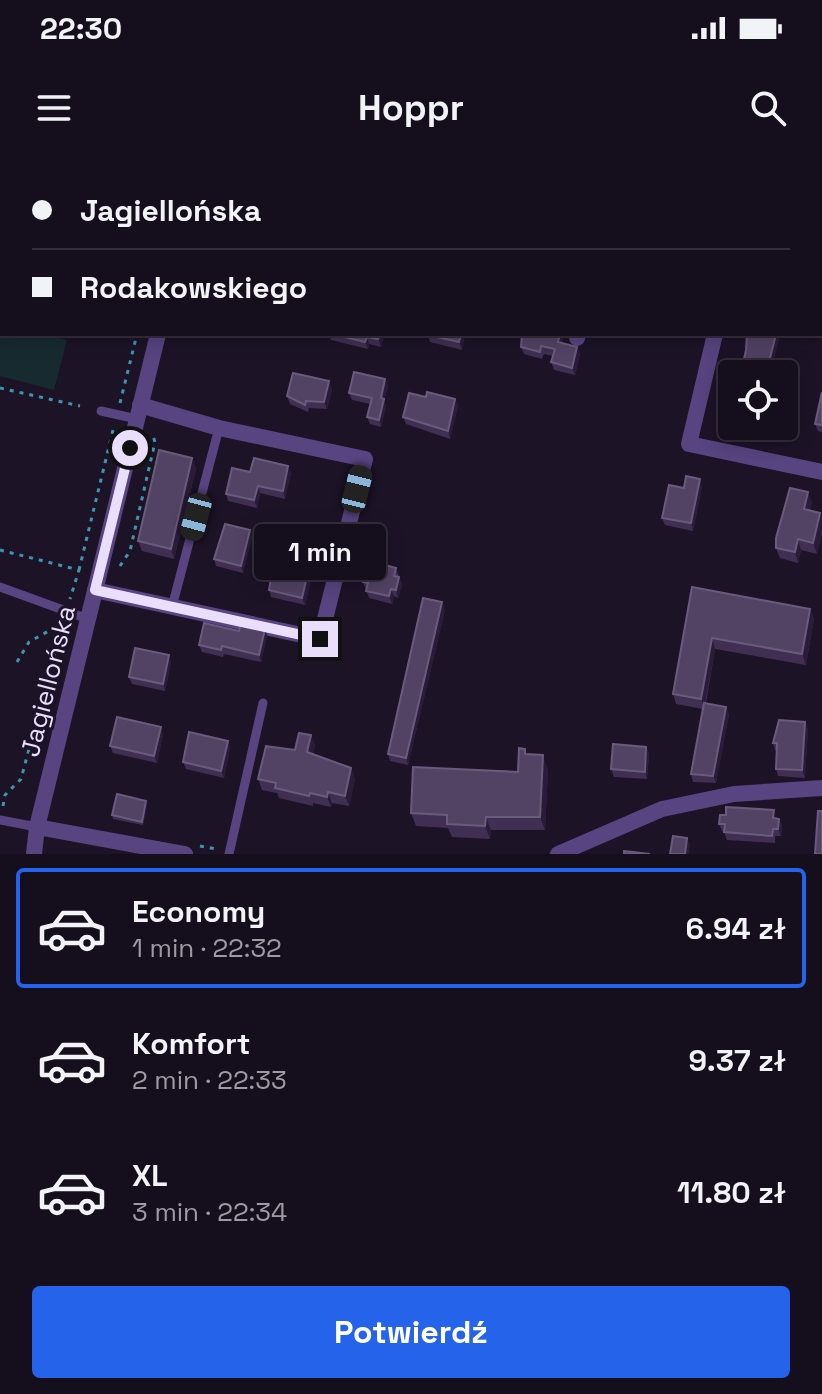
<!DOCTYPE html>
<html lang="pl">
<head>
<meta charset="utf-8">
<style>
	:root { --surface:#150e1d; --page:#1e1726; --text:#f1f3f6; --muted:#9d9ca4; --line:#342e3b; --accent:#2563eb }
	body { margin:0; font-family:"Space Grotesk",sans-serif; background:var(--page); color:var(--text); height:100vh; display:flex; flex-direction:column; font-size:30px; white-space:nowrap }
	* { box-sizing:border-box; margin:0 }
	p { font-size:26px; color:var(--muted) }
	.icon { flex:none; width:44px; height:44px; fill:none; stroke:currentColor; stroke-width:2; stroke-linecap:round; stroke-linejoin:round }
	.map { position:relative; height:694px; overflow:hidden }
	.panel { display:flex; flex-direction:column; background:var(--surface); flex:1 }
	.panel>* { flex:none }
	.guide { position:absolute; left:0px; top:0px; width:822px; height:176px; box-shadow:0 4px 20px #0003,0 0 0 2px var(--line); display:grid; align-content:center; height:176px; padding:0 32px; background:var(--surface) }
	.buttons { position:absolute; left:718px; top:200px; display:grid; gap:16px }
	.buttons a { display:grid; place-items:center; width:80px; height:80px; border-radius:8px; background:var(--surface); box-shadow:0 4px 20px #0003,0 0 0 2px var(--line); font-size:40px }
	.end { position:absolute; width:36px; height:36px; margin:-18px; border:10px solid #e9defb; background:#111; box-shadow:0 0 0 4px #111 }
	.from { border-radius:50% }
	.bubble { position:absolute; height:56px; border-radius:8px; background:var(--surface); box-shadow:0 4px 20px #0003,0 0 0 2px var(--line); font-size:26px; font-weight:700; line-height:56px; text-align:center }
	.car { position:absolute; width:24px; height:48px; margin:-24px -12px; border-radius:10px; box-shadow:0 0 6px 2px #0007; background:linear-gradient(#222 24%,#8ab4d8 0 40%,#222 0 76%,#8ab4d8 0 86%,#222 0) }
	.guide b { display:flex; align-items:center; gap:28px; height:76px; font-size:30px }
	.guide b+b { border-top:2px solid var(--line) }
	.guide i { width:20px; height:20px; background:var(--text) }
	ul { padding:14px 0 0; list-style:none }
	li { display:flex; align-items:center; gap:24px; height:120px; margin:0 16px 12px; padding:0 16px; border:4px solid transparent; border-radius:8px }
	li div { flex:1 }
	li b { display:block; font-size:30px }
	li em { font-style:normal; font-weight:700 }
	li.active { border-color:var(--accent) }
	li>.icon { width:72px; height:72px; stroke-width:1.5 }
	.primary-button { display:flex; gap:16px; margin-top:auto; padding:16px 32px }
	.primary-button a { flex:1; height:92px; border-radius:8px; background:var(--accent); color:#fff; font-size:32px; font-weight:700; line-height:92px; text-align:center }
	.status { display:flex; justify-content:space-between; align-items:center; height:56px; padding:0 40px; background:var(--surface); direction:ltr }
	.status svg { height:22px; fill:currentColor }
	header { display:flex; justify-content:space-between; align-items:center; height:104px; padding:0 32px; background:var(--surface); font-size:36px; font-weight:700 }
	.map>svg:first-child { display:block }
	.grass { fill:#172a30 }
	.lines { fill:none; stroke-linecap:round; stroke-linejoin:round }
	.path { stroke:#4094ac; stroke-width:3; stroke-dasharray:4 6; stroke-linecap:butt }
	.service { stroke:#574480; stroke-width:9 }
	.minor { stroke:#574480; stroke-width:16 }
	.tertiary { stroke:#574480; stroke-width:16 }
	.wall { fill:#402f52 }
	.shaded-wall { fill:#2a1c39 }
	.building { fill:#524264; stroke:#6a5a7c; stroke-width:2 }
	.route { stroke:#e9defb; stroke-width:10 }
	.labels { text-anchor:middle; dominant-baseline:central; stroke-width:6; stroke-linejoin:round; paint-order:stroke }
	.street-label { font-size:26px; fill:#e9defb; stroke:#1c1327 }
</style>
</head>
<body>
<div class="status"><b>22:30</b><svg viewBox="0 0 49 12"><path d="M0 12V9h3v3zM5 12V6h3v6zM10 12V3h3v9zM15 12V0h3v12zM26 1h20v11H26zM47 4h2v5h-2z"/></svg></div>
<header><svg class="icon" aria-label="menu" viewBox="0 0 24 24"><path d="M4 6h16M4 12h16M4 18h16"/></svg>Hoppr<svg class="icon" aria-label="search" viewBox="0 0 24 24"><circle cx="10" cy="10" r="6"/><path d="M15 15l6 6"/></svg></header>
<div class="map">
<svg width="822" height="694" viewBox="0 0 822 694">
	<rect width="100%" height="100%" fill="#1c1327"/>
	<polygon class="grass" points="0,163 2,174 44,174 67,180 54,230 0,216"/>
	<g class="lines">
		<g class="path">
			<polyline points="179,2 180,0"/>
			<polyline points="223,2 224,0"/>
			<polyline points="0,228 80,246"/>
			<polyline points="120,243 137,174"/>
			<polyline points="0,390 79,410 70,439"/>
			<polyline points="120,406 130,391 155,282 153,276"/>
			<polyline points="79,410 114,266"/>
			<polyline points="17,502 29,482 61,464"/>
			<polyline points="3,646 5,635 21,619 62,466"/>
			<polyline points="200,686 216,689"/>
		</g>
		<g class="service">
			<polyline points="101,251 137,259"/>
			<polyline points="0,427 88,459"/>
			<polyline points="172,447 219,268"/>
			<polyline points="0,660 37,667"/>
			<polyline points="229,694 263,543"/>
		</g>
		<g class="minor">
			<polyline points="397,2 397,0"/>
			<polyline points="618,2 619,0"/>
			<polyline points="756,2 756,0"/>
			<polyline points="715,174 689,284 822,312"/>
			<polyline points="577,178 578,174"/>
			<polyline points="95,430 320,479 365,299 219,268 140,245"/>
			<polyline points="37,667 185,694"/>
			<polyline points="558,694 662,649 734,634 822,628"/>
		</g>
		<g class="tertiary">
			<polyline points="200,2 201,0"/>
			<polyline points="34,694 37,667 158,174"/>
		</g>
	</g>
	<g class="wall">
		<polygon points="573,0 589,0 588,2"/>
		<polygon points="329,174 384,174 381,187 369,184 368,189 331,180"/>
		<polygon points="422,174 465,174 462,190 430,182 428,175"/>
		<polygon points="740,174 780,174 770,214 732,214 732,231 723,229 720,221 724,204 742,208 746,190 747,176"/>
		<polygon points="564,176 562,183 577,187 580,194 575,215 554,210 551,202 553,196 544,194 542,199 524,194 521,187"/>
		<polygon points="385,219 388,226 384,241 386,246 381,267 370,264 367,257 370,244 352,240 349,233"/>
		<polygon points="332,229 327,249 309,248 308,252 290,244 287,236"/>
		<polygon points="822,232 822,272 818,271 815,264"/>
		<polygon points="426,237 455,239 458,246 450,279 406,264 403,257"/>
		<polygon points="192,298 196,309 174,399 142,391 138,381"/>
		<polygon points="250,312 291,313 285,339 260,333 257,348 228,341 226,334"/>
		<polygon points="702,326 693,371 665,365 662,358 684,328"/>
		<polygon points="812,342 810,351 820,353 822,358 822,372 817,394 801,390 798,403 780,398 776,388"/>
		<polygon points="252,377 243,413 216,406 214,399"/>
		<polygon points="314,386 317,393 305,445 271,437 269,430"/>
		<polygon points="396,408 402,425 398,438 394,436 392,444 369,438 363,422 371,410"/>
		<polygon points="692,427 810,449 814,459 806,505 715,489 706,543 729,554 716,623 693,622 691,614 703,549 676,544 673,534"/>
		<polygon points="445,450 408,605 390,601 388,594"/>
		<polygon points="265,469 267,476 261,502 224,494 223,497 202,492 199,485 239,471"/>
		<polygon points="169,495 171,503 165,531 132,524 129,517"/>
		<polygon points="805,562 808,569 805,618 778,616 776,609 777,590 775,590 773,583"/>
		<polygon points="163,574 157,603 113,593 110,586"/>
		<polygon points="311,575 315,586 313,594 351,608 355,619 349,646 332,643 331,647 313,643 313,646 279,638 277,633 262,630 258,619 295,590"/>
		<polygon points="228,581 230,588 224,618 186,609 183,602"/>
		<polygon points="646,587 649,594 647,619 614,617 611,609"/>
		<polygon points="548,609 545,670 491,670 490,679 452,677 448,668 416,666 411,653 518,612"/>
		<polygon points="147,644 143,665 113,659 112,655"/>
		<polygon points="777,657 776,659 779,659 782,666 781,676 775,676 775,683 727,680 724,672 722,671 719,664"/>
	</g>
	<g class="shaded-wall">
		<polygon points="380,174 384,174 381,187 378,179"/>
		<polygon points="461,174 465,174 462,190 459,182"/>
		<polygon points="560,174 563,174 564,176 561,189 558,182"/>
		<polygon points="776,174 780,174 770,214 766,214"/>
		<polygon points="367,177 369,184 368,189 365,182"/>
		<polygon points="577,187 580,194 575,215 572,208"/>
		<polygon points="385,219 388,226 384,241 386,246 381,267 379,260 381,238"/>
		<polygon points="329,221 332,229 327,249 324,242"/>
		<polygon points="455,239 458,246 450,279 448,271"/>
		<polygon points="192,298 196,309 174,399 171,389"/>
		<polygon points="288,306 291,313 285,339 283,331"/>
		<polygon points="700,319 702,326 693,371 691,363"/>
		<polygon points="258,326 260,333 257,348 254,340"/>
		<polygon points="808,332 812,342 808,360 804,349"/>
		<polygon points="820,353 822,358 822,372 817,394 813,383"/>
		<polygon points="250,370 252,377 243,413 241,406"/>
		<polygon points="798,379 801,390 798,403 795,392"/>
		<polygon points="314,386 317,393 305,445 302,438"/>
		<polygon points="399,417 402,425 398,438 396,430"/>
		<polygon points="391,429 394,436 392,444 389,436"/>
		<polygon points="442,442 445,450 408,605 406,598"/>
		<polygon points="810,449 814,459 806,505 802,494"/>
		<polygon points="265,469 267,476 261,502 259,495"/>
		<polygon points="712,478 715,489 704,549 701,539"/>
		<polygon points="169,495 171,503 165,531 163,524"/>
		<polygon points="726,547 729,554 716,623 713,616"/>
		<polygon points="805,562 808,569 805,618 802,610"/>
		<polygon points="161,567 163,574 157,603 154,596"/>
		<polygon points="311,575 315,586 311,603 307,592"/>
		<polygon points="228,581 230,588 224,618 221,611"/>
		<polygon points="646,587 649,594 647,619 645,612"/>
		<polygon points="543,595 548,609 545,670 540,657"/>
		<polygon points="351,608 355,619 349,646 345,636"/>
		<polygon points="328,632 332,643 331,647 327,637"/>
		<polygon points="146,641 147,644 143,665 142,662"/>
		<polygon points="486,657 491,670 490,679 485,666"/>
		<polygon points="779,659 782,666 781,676 778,669"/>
		<polygon points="687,678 690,685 689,694 685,694"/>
	</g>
	<g class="building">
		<polygon points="535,0 565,0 565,2 534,2"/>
		<polygon points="649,0 657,0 666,2 648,2"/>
		<polygon points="773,0 818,0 817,2 782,2"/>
		<polygon points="333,174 380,174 378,179 367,177 365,182"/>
		<polygon points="428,174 461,174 459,182 428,175"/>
		<polygon points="522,174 560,174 558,182 577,187 572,208 551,202 555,189 541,186 540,192 521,187"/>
		<polygon points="747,174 776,174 766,214 732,214 732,224 720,221 724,204 742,208 746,190"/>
		<polygon points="354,212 385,219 381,238 384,239 379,260 367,257 372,238 349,233"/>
		<polygon points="293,213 329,221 324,242 306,241 305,245 287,236"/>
		<polygon points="427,232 455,239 448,271 403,257 409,233 426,237"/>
		<polygon points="822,232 822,265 815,264"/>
		<polygon points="159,290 192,298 171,389 138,381"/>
		<polygon points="254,298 288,306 283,331 258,326 254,340 226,334 232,308 250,312"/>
		<polygon points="686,316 700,319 691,363 662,358 669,325 684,328"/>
		<polygon points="790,328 808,332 804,349 820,353 813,383 798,379 795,392 776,388 776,378"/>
		<polygon points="225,364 250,370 241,406 214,399"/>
		<polygon points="289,380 314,386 302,438 269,430 271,418 279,420"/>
		<polygon points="373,402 396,408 394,416 399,417 396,430 391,429 389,436 366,431 368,423 363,422 366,409 371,410"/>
		<polygon points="692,427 810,449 802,494 712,478 701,539 673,534"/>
		<polygon points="423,438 442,442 406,598 388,594"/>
		<polygon points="204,463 239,471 241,463 265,469 259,495 222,486 221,490 199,485"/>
		<polygon points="135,488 169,495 163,524 129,517"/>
		<polygon points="704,543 726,547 713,616 691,614"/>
		<polygon points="117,557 161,567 154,596 110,586"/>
		<polygon points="779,560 805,562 802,610 776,609 777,583 773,583"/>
		<polygon points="189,572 228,581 221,611 183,602"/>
		<polygon points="299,573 311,575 307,592 351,608 345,636 328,632 327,637 310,633 309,636 275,628 276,623 258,619 266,586 295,590"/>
		<polygon points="613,584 646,587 645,612 611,609"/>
		<polygon points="519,588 525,589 525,594 543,595 540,657 486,657 485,666 447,664 447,655 411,653 413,607 518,612"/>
		<polygon points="117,634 146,641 142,662 112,655"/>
		<polygon points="726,647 774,650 773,658 779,659 778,669 773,669 772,676 724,672 725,664 719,664 720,655 726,655"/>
		<polygon points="818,651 822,651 822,694 815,694"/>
		<polygon points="673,676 687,678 685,694 670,694"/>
		<polygon points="624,691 650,694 624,694"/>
	</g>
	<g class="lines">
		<polyline class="route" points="130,288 95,430 320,479"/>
	</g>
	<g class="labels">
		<g class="street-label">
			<text transform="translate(48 521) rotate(-76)">Jagiellońska</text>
		</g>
	</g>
</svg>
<div class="buttons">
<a><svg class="icon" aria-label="locate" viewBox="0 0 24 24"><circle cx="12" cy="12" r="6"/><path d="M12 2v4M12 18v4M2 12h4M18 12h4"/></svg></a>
</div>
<i class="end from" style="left:130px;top:288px"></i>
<i class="end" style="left:320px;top:479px"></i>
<div class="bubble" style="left:254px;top:364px;width:132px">1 min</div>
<i class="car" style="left:357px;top:329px;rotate:14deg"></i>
<i class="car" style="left:196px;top:357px;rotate:195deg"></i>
<div class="guide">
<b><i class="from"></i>Jagiellońska</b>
<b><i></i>Rodakowskiego</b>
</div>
</div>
<section class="panel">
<ul>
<li class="active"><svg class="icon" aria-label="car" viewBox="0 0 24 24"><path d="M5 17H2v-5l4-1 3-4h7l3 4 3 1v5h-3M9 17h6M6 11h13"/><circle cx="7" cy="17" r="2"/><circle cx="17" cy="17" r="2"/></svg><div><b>Economy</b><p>1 min · 22:32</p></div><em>6.94 zł</em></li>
<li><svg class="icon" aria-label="car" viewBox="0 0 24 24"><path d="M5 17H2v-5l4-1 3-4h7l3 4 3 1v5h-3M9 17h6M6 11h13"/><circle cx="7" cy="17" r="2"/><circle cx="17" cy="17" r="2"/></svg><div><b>Komfort</b><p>2 min · 22:33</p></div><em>9.37 zł</em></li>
<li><svg class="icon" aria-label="car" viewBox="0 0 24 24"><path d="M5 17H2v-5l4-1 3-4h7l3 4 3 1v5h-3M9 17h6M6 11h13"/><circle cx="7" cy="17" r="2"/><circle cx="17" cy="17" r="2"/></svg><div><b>XL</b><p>3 min · 22:34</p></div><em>11.80 zł</em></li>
</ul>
<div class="primary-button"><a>Potwierdź</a></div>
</section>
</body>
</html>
